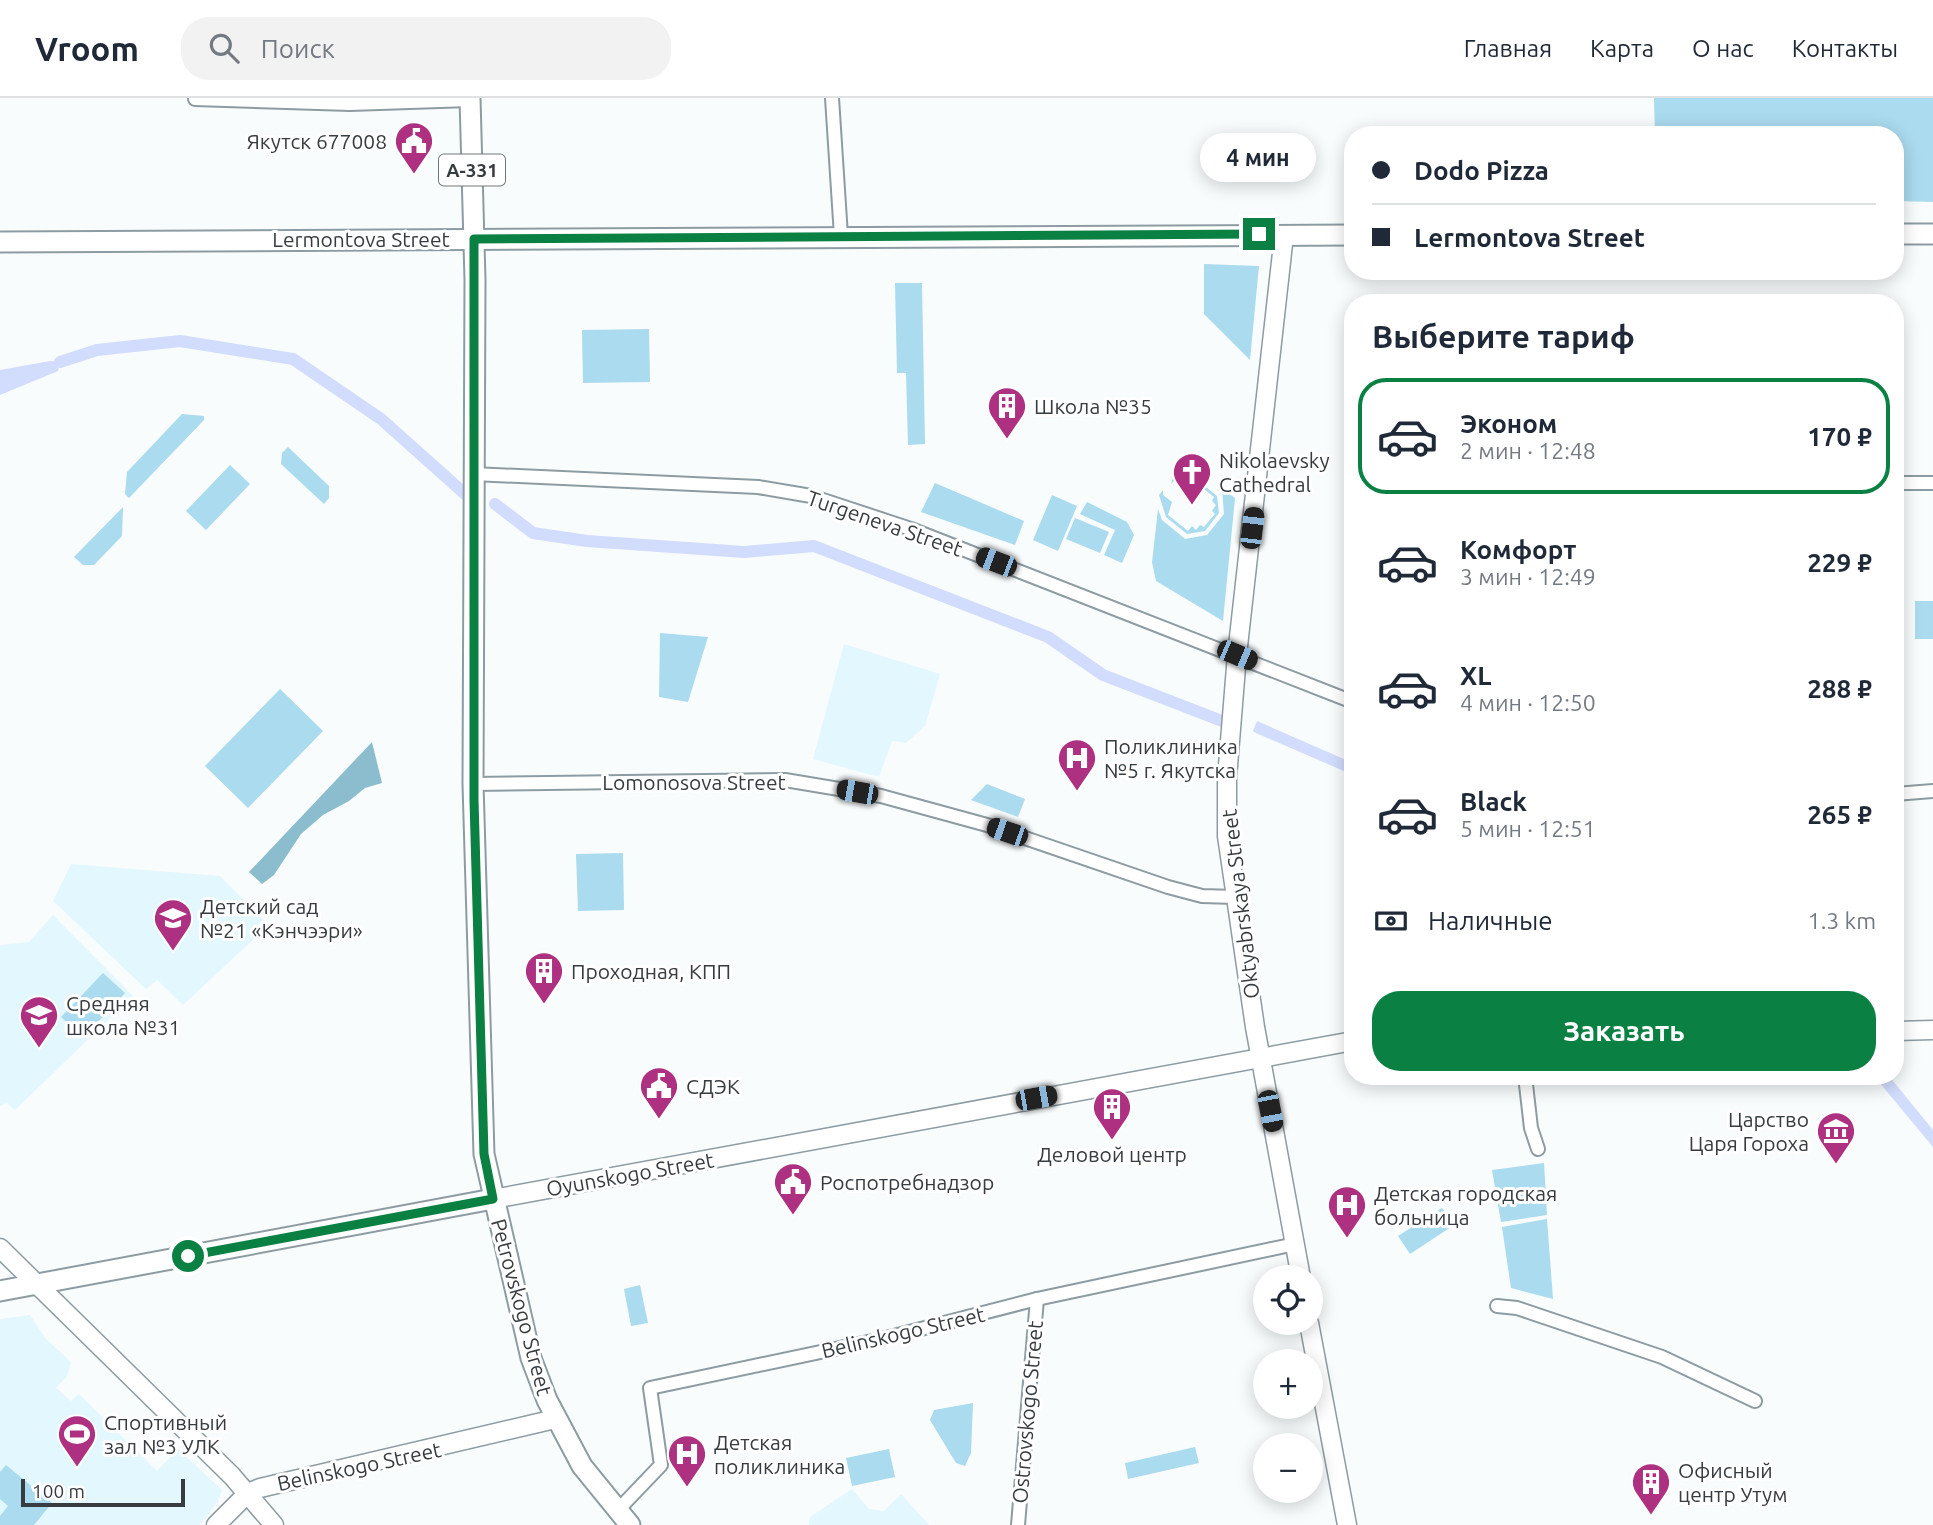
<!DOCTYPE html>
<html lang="ru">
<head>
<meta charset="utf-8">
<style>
	:root { --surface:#fff; --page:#f2f2f3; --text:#1f2937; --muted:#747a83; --line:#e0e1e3; --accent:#0b8043 }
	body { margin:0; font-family:Ubuntu,sans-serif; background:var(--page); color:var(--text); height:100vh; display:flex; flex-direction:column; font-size:26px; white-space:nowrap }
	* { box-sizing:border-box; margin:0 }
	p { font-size:23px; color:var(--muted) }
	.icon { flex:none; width:38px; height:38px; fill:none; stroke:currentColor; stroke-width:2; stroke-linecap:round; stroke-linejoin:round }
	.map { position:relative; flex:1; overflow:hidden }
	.sheet { position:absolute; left:1344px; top:196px; width:560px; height:791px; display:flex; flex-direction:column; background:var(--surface); border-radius:28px; box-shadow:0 4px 18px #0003 }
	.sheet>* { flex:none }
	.banner { position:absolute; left:1344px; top:28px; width:560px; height:154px; border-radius:28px; box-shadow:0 4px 18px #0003; display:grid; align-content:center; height:154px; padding:0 28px; background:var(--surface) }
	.controls { position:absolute; left:1253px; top:1167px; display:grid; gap:14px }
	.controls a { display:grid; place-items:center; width:70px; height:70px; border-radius:50%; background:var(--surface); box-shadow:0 4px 18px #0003; font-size:35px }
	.scale { position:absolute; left:21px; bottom:18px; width:164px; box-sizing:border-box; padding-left:7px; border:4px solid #363c3f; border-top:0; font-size:19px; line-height:24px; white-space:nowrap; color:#363c3f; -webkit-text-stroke:5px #fff; paint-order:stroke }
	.end { position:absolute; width:32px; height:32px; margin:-16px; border:9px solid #0b8043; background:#fff; box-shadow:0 0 0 4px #fff }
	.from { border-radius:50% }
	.bubble { position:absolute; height:49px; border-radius:24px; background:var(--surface); box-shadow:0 4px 18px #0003; font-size:23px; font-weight:700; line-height:49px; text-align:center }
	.car { position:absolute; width:21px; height:42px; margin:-21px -10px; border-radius:9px; box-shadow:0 0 5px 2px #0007; background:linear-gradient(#222 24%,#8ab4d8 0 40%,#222 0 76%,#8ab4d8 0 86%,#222 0) }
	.banner b { display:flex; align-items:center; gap:24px; height:66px; font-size:26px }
	.banner b+b { border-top:2px solid var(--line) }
	.banner i { width:18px; height:18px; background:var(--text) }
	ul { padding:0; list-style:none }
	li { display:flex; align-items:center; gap:21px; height:116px; margin:0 14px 10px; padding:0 14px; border:4px solid transparent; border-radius:28px }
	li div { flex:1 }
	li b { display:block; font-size:26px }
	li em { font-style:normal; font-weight:700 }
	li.selected { border-color:var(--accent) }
	li>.icon { width:63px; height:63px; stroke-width:1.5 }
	h2 { padding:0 28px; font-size:32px; line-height:84px }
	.pay { display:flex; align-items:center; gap:18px; height:77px; padding:0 28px; font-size:26px }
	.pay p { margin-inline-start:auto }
	.button { display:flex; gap:14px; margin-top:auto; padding:14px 28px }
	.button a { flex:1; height:80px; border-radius:28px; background:var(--accent); color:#fff; font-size:28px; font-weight:700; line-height:80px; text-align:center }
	header { display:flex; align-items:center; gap:42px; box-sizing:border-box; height:98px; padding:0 35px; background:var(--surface); border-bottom:2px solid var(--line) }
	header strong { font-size:33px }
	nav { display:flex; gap:38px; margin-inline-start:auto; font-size:24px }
	.search { width:490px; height:63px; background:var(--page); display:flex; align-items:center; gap:18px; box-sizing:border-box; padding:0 24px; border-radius:28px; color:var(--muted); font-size:26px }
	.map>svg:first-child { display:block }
	.built { fill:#e3f7fe }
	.green { fill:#aadbee }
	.forest { fill:#8bbdcf }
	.water { fill:#d2dcfd }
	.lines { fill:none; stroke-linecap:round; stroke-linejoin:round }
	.canal { stroke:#d2dcfd; stroke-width:12 }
	.street-casing { stroke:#8d9ca2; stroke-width:16 }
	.secondary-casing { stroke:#8d9ca2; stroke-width:21 }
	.primary-casing { stroke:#8d9ca2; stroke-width:23 }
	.street { stroke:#fff; stroke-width:12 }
	.secondary { stroke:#fff; stroke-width:18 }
	.primary { stroke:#fff; stroke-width:19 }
	.route { stroke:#0b8043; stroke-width:9 }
	.labels { text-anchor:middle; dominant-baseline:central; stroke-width:6; stroke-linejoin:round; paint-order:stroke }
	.shield { fill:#fff; stroke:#727679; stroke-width:2 }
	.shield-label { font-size:19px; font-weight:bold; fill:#363c3f }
	.poi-label { font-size:21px; fill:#363c3f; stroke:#fff; text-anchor:start }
	.street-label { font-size:21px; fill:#363c3f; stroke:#fff }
</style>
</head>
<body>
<header>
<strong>Vroom</strong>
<div class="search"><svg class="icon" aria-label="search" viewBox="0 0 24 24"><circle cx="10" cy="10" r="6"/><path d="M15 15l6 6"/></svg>Поиск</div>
<nav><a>Главная</a><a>Карта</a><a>О нас</a><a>Контакты</a></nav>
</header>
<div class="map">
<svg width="1933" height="1427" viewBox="0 0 1933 1427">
	<rect width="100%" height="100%" fill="#f9fcfd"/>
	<g class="built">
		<polygon points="844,546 940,576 925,628 906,645 892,643 879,679 813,661"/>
		<polygon points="71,766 220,778 269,827 183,907 157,882 146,891 53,803"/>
		<polygon points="53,817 133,898 15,1012 7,1005 0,1008 0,847 29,844"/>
		<polygon points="30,1217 46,1241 71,1264 67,1278 56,1290 71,1303 79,1296 157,1373 178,1351 222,1392 217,1405 200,1427 0,1427 0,1221"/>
		<polygon points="852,1391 869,1411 884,1413 901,1396 929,1427 809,1427 810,1419"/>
	</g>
	<g class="green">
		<polygon points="1654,0 1933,0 1933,104 1895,103 1895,37 1655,37"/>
		<polygon points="1204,166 1259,168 1250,262 1204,216"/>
		<polygon points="895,185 922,185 925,346 908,347 906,275 897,275"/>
		<polygon points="649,231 650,284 583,285 582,232"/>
		<polygon points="182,316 204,318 204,322 129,400 125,396 127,374"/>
		<polygon points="288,349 329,388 329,400 324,406 281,366 282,355"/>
		<polygon points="230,367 250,386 206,432 186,413"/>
		<polygon points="1173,380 1196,381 1217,398 1219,415 1205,433 1187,436 1166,419 1159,397 1163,392 1163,397 1172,404 1168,417 1188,433 1192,428 1196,432 1200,427 1204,429 1215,416 1212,413 1216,407 1212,403 1214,399 1195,384 1192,387 1188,384 1183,390 1174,383 1171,386"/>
		<polygon points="935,385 1024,423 1015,447 921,414"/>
		<polygon points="1222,391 1235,400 1223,523 1156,483 1152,464 1158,411 1162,422 1185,441 1207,437 1224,416"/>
		<polygon points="1052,397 1077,408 1058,453 1033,442"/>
		<polygon points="1087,404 1127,424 1134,437 1122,465 1104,457 1115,432 1080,416"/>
		<polygon points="123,409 122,438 94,467 83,467 74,459"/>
		<polygon points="1075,420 1109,434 1100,455 1066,441"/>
		<rect x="1915" y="503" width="18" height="38"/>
		<polygon points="660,535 708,539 688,604 659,599"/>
		<polygon points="280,591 323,633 248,710 205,668"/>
		<polygon points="987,686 1025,701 1018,719 971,702"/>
		<polygon points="623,755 624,812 578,813 576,756"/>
		<polygon points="103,875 125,895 83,940 61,919"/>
		<polygon points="1544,1065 1547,1117 1501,1124 1492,1072"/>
		<polygon points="1442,1110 1454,1127 1410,1156 1398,1138"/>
		<polygon points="1547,1121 1553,1201 1511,1190 1502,1129"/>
		<polygon points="640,1187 648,1225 631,1228 624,1191"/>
		<polygon points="973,1305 971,1355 965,1368 956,1365 930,1322 934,1312"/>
		<polygon points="1195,1349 1199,1365 1128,1381 1125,1365"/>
		<polygon points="889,1351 895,1379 852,1388 846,1360"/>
		<polygon points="6,1367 52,1405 34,1427 0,1427 0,1418 8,1408 0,1401 0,1374"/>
	</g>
	<polygon class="forest" points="372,644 382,685 365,690 349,703 323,717 301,736 274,777 262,786 249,774"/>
	<g class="water">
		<polygon points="50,263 60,264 58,273 0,297 0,272"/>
		<polygon points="1257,623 1353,665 1353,677 1256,635 1253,633"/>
		<polygon points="1874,978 1889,978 1933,1032 1933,1049"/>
	</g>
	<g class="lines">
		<g class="canal">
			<polyline points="60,264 97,252 180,243 293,261 381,321 465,396"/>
			<polyline points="495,406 533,435 587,443 744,454 814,448 1048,539 1103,577 1222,623"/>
		</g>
		<g class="street-casing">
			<g id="street">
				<polyline points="832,0 841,138"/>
				<polyline points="195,1 350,6 470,2"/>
				<polyline points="473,376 758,389 811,398 911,431 1353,604"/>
				<polyline points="1895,385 1933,385"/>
				<polyline points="473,686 785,682 881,698 987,727 1168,789 1202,798 1235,799"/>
				<polyline points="1895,696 1933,693"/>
				<polyline points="1525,978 1531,1030 1538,1051"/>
				<polyline points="1497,1208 1517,1210 1662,1259 1755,1303"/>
				<polyline points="617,1413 661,1367 650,1290 882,1241 1037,1201 1295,1146"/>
				<polyline points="1018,1427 1037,1201"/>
			</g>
		</g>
		<g class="secondary-casing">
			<g id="secondary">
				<polyline points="1284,137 1237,557 1227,680 1227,738 1255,929 1301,1180"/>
				<polyline points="1895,933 1933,932"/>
				<polyline points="493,1101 1353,943"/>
				<polyline points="0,1150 232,1378 274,1427"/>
				<polyline points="1309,1225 1347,1427"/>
				<polyline points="216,1427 248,1395 260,1390 555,1321"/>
			</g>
		</g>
		<g class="primary-casing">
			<g id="primary">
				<polyline points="470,0 475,182 473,686 484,1056 531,1260 547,1302 582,1368 630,1427"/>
				<polyline points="1895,136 1933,136"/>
				<polyline points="0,144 1353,137"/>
				<polyline points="0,1193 493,1101"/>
			</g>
		</g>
		<use href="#street" class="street"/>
		<use href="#secondary" class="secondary"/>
		<use href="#primary" class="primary"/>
	</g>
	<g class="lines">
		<polyline class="route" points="188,1158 493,1101 484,1056 474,702 474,141 1259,136"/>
	</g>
	<defs>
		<g id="civic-pin" transform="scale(2.0125)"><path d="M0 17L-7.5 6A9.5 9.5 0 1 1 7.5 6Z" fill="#ae3181" stroke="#fff"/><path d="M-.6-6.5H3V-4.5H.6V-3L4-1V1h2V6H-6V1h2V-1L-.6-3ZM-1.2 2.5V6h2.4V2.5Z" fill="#fff"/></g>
		<g id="building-pin" transform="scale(2.0125)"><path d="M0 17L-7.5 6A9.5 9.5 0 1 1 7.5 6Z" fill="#ae3181" stroke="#fff"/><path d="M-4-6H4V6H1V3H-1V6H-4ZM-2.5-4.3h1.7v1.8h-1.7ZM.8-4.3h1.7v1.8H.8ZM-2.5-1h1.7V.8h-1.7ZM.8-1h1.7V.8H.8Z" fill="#fff"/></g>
		<g id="church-pin" transform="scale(2.0125)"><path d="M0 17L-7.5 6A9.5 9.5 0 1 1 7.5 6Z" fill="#ae3181" stroke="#fff"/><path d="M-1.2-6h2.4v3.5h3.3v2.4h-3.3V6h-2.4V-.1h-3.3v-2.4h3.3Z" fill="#fff"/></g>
		<g id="hospital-pin" transform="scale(2.0125)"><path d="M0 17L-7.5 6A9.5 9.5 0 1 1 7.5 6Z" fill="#ae3181" stroke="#fff"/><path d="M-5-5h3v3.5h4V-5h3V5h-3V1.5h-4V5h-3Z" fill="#fff"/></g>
		<g id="school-pin" transform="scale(2.0125)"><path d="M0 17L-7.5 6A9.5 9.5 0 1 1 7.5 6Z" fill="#ae3181" stroke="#fff"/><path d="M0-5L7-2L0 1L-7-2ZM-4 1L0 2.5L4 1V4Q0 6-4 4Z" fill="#fff"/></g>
		<g id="museum-pin" transform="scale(2.0125)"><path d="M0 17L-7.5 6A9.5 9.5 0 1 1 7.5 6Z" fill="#ae3181" stroke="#fff"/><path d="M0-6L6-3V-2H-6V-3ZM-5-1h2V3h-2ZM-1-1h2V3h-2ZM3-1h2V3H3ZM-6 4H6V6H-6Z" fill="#fff"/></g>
		<g id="stadium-pin" transform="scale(2.0125)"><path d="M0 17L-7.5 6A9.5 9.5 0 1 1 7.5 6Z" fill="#ae3181" stroke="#fff"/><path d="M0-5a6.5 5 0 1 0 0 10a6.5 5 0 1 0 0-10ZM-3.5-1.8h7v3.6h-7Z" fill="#fff"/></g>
	</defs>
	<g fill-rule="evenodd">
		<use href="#civic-pin" x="414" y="43"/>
		<use href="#building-pin" x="1007" y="308"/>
		<use href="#church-pin" x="1192" y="374"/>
		<use href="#hospital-pin" x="1077" y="660"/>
		<use href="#school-pin" x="173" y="820"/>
		<use href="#building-pin" x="544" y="873"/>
		<use href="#school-pin" x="39" y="917"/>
		<use href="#civic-pin" x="659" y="988"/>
		<use href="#building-pin" x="1112" y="1009"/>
		<use href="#museum-pin" x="1836" y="1033"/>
		<use href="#civic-pin" x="793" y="1084"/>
		<use href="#hospital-pin" x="1347" y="1107"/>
		<use href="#stadium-pin" x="77" y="1336"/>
		<use href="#hospital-pin" x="687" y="1356"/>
		<use href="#building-pin" x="1651" y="1384"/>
	</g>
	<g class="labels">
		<rect class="shield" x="439" y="56.5" width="66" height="31" rx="5"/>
		<g class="shield-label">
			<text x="472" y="72">А-331</text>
		</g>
		<g class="poi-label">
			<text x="387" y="43" text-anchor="end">Якутск 677008</text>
			<text x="1034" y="308">Школа №35</text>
			<text x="1219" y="362">Nikolaevsky<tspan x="1219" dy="24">Cathedral</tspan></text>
			<text x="1104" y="648">Поликлиника<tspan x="1104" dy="24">№5 г. Якутска</tspan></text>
			<text x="200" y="808">Детский сад<tspan x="200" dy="24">№21 «Кэнчээри»</tspan></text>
			<text x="571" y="873">Проходная, КПП</text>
			<text x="66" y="905">Средняя<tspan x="66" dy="24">школа №31</tspan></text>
			<text x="686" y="988">СДЭК</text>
			<text x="1809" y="1021" text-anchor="end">Царство<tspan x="1809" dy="24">Царя Гороха</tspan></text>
			<text x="1112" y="1056" text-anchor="middle">Деловой центр</text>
			<text x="820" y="1084">Роспотребнадзор</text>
			<text x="1374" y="1095">Детская городская<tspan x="1374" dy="24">больница</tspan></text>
			<text x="104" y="1324">Спортивный<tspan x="104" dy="24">зал №3 УЛК</tspan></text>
			<text x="714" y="1344">Детская<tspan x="714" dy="24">поликлиника</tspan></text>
			<text x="1678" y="1372">Офисный<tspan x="1678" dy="24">центр Утум</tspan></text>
		</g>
		<g class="street-label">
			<text x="361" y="141">Lermontova Street</text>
			<text transform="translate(885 425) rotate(19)">Turgeneva Street</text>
			<text x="694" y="684">Lomonosova Street</text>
			<text transform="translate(1240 806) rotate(-97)">Oktyabrskaya Street</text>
			<text transform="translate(630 1076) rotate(-10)">Oyunskogo Street</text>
			<text transform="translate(522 1209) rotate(75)">Petrovskogo Street</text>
			<text transform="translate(903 1234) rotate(-13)">Belinskogo Street</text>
			<text transform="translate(1027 1314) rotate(-85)">Ostrovskogo Street</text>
			<text transform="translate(359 1368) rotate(-12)">Belinskogo Street</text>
		</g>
	</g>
</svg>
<div class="controls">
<a><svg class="icon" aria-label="locate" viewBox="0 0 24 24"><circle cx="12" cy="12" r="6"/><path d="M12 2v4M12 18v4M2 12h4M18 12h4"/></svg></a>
<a>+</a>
<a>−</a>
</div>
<div class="scale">100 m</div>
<i class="end from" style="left:188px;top:1158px"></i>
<i class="end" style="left:1259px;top:136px"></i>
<div class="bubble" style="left:1200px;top:35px;width:116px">4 мин</div>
<i class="car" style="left:1252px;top:430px;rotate:7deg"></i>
<i class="car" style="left:996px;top:464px;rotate:291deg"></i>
<i class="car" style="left:1237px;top:557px;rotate:113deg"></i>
<i class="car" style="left:857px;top:694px;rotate:280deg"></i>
<i class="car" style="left:1007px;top:734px;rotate:289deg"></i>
<i class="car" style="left:1036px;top:1000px;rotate:80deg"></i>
<i class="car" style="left:1270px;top:1013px;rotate:169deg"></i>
<div class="banner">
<b><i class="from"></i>Dodo Pizza</b>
<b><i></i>Lermontova Street</b>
</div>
<section class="sheet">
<h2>Выберите тариф</h2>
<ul>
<li class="selected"><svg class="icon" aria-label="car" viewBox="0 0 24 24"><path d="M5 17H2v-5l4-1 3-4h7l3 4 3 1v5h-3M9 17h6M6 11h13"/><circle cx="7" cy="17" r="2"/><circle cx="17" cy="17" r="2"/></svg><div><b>Эконом</b><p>2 мин · 12:48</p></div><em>170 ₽</em></li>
<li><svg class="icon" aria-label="car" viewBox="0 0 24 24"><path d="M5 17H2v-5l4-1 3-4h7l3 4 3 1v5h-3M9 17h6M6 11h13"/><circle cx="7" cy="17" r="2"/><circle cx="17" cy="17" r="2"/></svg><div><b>Комфорт</b><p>3 мин · 12:49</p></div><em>229 ₽</em></li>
<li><svg class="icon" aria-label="car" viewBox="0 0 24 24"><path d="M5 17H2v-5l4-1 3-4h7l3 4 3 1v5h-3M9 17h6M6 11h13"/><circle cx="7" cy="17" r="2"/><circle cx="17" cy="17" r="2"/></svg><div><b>XL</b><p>4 мин · 12:50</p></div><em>288 ₽</em></li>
<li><svg class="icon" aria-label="car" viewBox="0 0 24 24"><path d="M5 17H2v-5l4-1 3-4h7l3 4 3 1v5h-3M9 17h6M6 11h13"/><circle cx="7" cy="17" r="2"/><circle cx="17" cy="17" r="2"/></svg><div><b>Black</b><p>5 мин · 12:51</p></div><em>265 ₽</em></li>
</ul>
<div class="pay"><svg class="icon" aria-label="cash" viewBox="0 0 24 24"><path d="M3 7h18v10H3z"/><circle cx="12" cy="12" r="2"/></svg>Наличные<p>1.3 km</p></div>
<div class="button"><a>Заказать</a></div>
</section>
</div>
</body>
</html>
